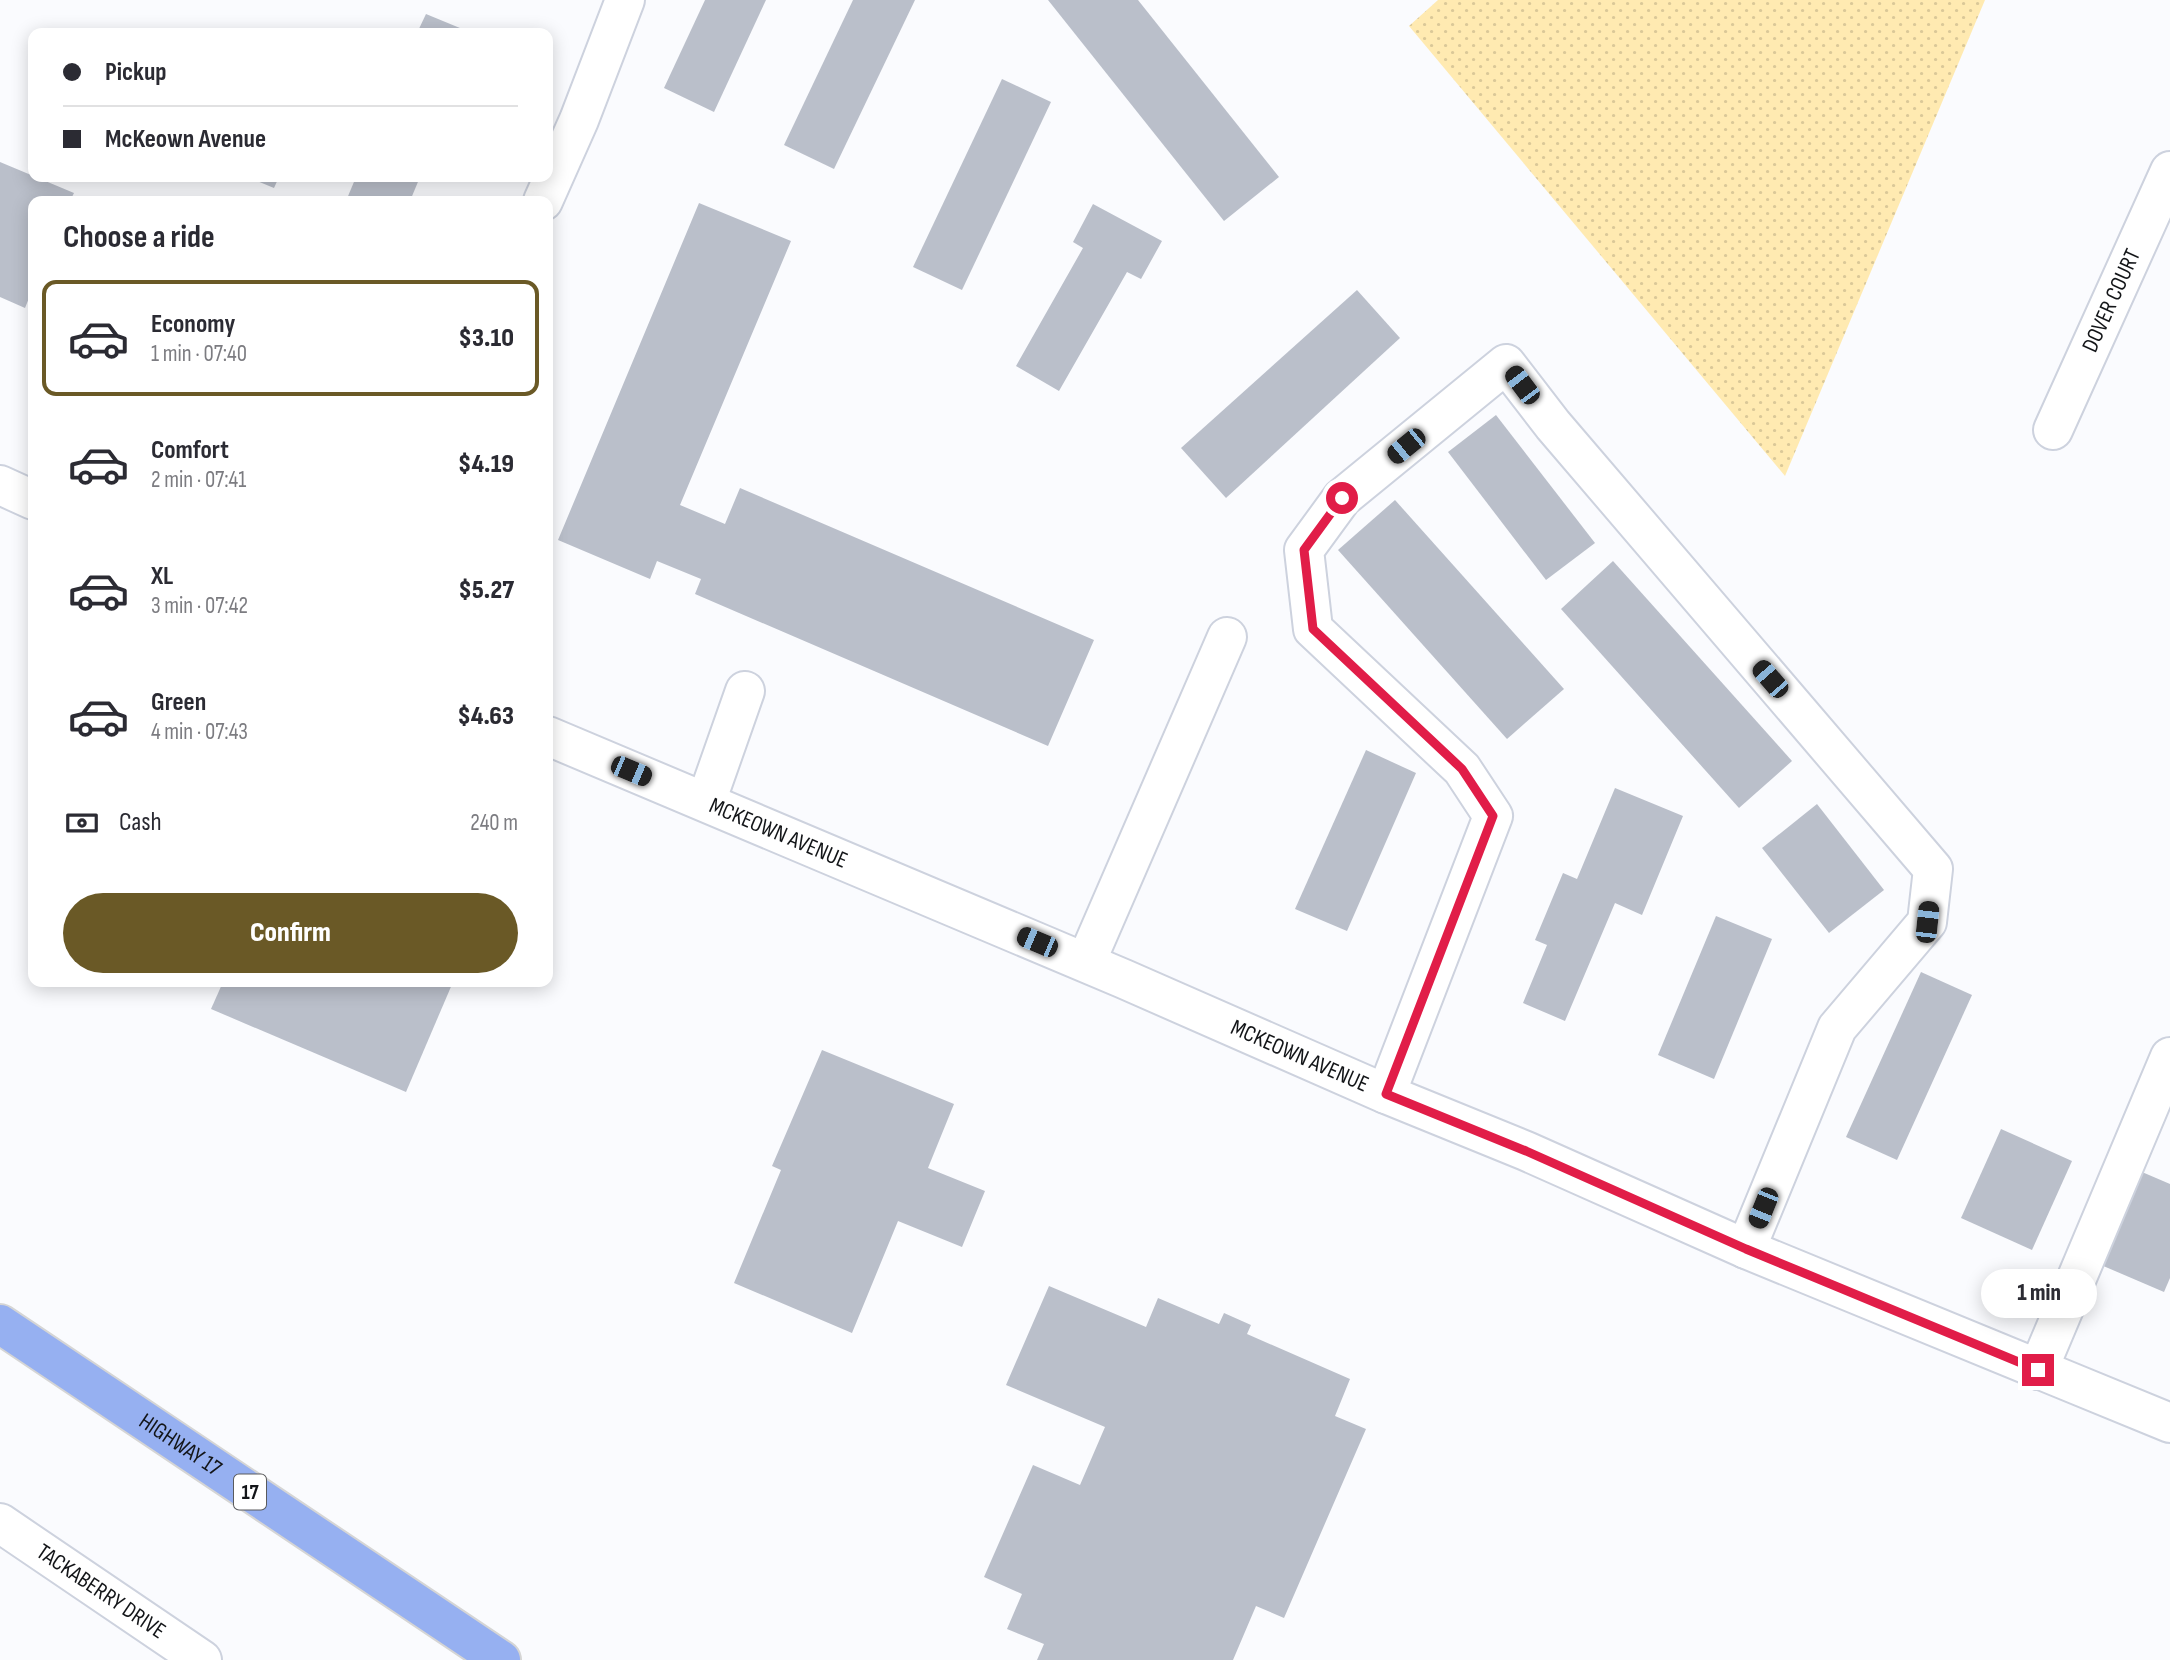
<!DOCTYPE html>
<html lang="en">
<head>
<meta charset="utf-8">
<style>
	:root { --surface:#fff; --page:#f2f2f3; --text:#2b2b33; --muted:#7c7c81; --line:#e1e1e2; --accent:#6a5926 }
	body { margin:0; font-family:"Sofia Sans Condensed",sans-serif; background:var(--page); color:var(--text); height:100vh; display:flex; flex-direction:column; font-size:26px; white-space:nowrap }
	* { box-sizing:border-box; margin:0 }
	p { font-size:23px; color:var(--muted) }
	.icon { flex:none; width:38px; height:38px; fill:none; stroke:currentColor; stroke-width:2; stroke-linecap:round; stroke-linejoin:round }
	.map { position:relative; flex:1; overflow:hidden }
	.side { position:absolute; left:28px; top:196px; width:525px; height:791px; display:flex; flex-direction:column; background:var(--surface); border-radius:14px; box-shadow:0 4px 18px #0003 }
	.side>* { flex:none }
	.banner { position:absolute; left:28px; top:28px; width:525px; height:154px; border-radius:14px; box-shadow:0 4px 18px #0003; display:grid; align-content:center; height:154px; padding:0 35px; background:var(--surface) }
	.end { position:absolute; width:32px; height:32px; margin:-16px; border:9px solid #e11d48; background:#fff; box-shadow:0 0 0 4px #fff }
	.from { border-radius:50% }
	.bubble { position:absolute; height:49px; border-radius:24px; background:var(--surface); box-shadow:0 4px 18px #0003; font-size:23px; font-weight:800; line-height:49px; text-align:center }
	.car { position:absolute; width:21px; height:42px; margin:-21px -10px; border-radius:9px; box-shadow:0 0 5px 2px #0007; background:linear-gradient(#222 24%,#8ab4d8 0 40%,#222 0 76%,#8ab4d8 0 86%,#222 0) }
	.banner b { display:flex; align-items:center; gap:24px; height:66px; font-size:26px }
	.banner b+b { border-top:2px solid var(--line) }
	.banner i { width:18px; height:18px; background:var(--text) }
	ul { padding:0; list-style:none }
	li { display:flex; align-items:center; gap:21px; height:116px; margin:0 14px 10px; padding:0 21px; border:4px solid transparent; border-radius:14px }
	li div { flex:1 }
	li b { display:block; font-size:26px }
	li em { font-style:normal; font-weight:800 }
	li.selected { border-color:var(--accent) }
	li>.icon { width:63px; height:63px; stroke-width:1.5 }
	h2 { padding:0 35px; font-size:32px; line-height:84px }
	.pay { display:flex; align-items:center; gap:18px; height:77px; padding:0 35px; font-size:26px }
	.pay p { margin-inline-start:auto }
	.action { display:flex; gap:14px; margin-top:auto; padding:14px 35px }
	.action a { flex:1; height:80px; border-radius:42px; background:var(--accent); color:#fff; font-size:28px; font-weight:800; line-height:80px; text-align:center }
	.map>svg:first-child { display:block }
	.park { fill:url(#park-dots) }
	.building { fill:#babfca }
	.lines { fill:none; stroke-linecap:round; stroke-linejoin:round }
	.minor-casing { stroke:#cdd2de; stroke-width:42 }
	.highway-casing { stroke:#d5d5d5; stroke-width:42 }
	.minor { stroke:#fff; stroke-width:38 }
	.highway { stroke:#96b0f1; stroke-width:38 }
	.route { stroke:#e11d48; stroke-width:9 }
	.labels { text-anchor:middle; dominant-baseline:central; stroke-width:7; stroke-linejoin:round; paint-order:stroke }
	.shield { fill:#fff; stroke:#5a5b5d; stroke-width:2 }
	.shield-label { font-size:21px; font-weight:bold; fill:#131518 }
	.street-label { font-size:23px; fill:#131518; stroke:#fff }
</style>
</head>
<body>
<div class="map">
<svg width="2170" height="1660" viewBox="0 0 2170 1660">
	<defs>
		<pattern id="park-dots" width="8" height="8" patternUnits="userSpaceOnUse" patternTransform="scale(1.75)"><rect width="8" height="8" fill="#ffeab1"/><path d="M2 2h.1M6 6h.1" fill="none" stroke="#dac898" stroke-width="1.8" stroke-linecap="round"/></pattern>
	</defs>
	<rect width="100%" height="100%" fill="#fafbfe"/>
	<polygon class="park" points="1438,0 1985,0 1785,476 1409,26"/>
	<g class="building">
		<polygon points="705,0 766,0 714,112 664,88"/>
		<polygon points="853,0 915,0 834,169 784,145"/>
		<polygon points="1048,0 1138,0 1279,177 1224,221"/>
		<polygon points="426,14 472,33 417,33"/>
		<polygon points="1002,79 1051,102 962,290 913,267"/>
		<polygon points="0,162 74,193 70,201 33,201 33,288 25,308 0,297"/>
		<polygon points="247,177 279,177 274,188"/>
		<polygon points="356,177 420,177 410,201 346,201"/>
		<polygon points="699,203 791,241 680,505 725,524 740,488 1094,640 1048,746 695,594 701,579 657,561 650,579 558,540"/>
		<polygon points="1093,204 1162,241 1141,279 1127,272 1059,391 1016,366 1083,248 1073,242"/>
		<polygon points="1357,290 1400,338 1226,498 1181,448"/>
		<polygon points="1496,415 1595,543 1546,580 1448,452"/>
		<polygon points="1395,500 1564,689 1507,739 1338,550"/>
		<polygon points="1613,561 1792,761 1739,808 1561,609"/>
		<polygon points="1366,750 1416,773 1347,931 1295,909"/>
		<polygon points="1615,788 1683,816 1642,915 1615,903 1565,1021 1523,1003 1547,945 1535,940 1563,873 1577,879"/>
		<polygon points="1817,804 1884,890 1829,933 1762,848"/>
		<polygon points="1716,916 1772,939 1714,1079 1658,1055"/>
		<polygon points="1921,972 1972,995 1897,1160 1846,1137"/>
		<polygon points="223,982 453,982 406,1092 211,1009"/>
		<polygon points="822,1050 954,1104 928,1168 985,1191 962,1247 898,1221 852,1333 734,1283 781,1170 772,1166"/>
		<polygon points="2001,1129 2072,1161 2032,1250 1961,1218"/>
		<polygon points="2135,1169 2170,1184 2170,1278 2164,1292 2094,1262"/>
		<polygon points="1049,1286 1146,1327 1158,1298 1219,1324 1224,1313 1251,1325 1247,1334 1350,1379 1335,1416 1366,1429 1284,1618 1256,1606 1233,1660 1037,1660 1044,1644 1007,1629 1022,1594 984,1577 1033,1465 1080,1485 1105,1427 1006,1385"/>
	</g>
	<g class="lines">
		<g class="minor-casing">
			<g id="minor">
				<polyline points="543,201 579,120 625,0"/>
				<path id="s1" d="M2053 430 2170 171"/>
				<polyline points="0,485 33,500"/>
				<path id="s2" d="M548 736 1124 979 1386 1094 1526 1151 1746 1249 2170 1423"/>
				<polyline points="706,802 745,691"/>
				<polyline points="1086,962 1227,637"/>
				<polyline points="1386,1094 1493,816 1462,769 1313,629 1304,550 1342,498 1506,364 1553,425 1933,869 1927,922 1837,1028 1746,1249"/>
				<polyline points="2038,1370 2170,1057"/>
				<path id="s3" d="M0 1523 202 1660"/>
			</g>
		</g>
		<g class="highway-casing">
			<g id="highway">
				<path id="s4" d="M0 1324 501 1660"/>
			</g>
		</g>
		<use href="#minor" class="minor"/>
		<use href="#highway" class="highway"/>
	</g>
	<g class="lines">
		<polyline class="route" points="1342,498 1304,550 1313,629 1462,769 1493,816 1386,1094 1526,1151 1746,1249 2038,1370"/>
	</g>
	<g class="labels">
		<rect class="shield" x="234" y="1474.5" width="32" height="35" rx="5"/>
		<g class="shield-label">
			<text x="250" y="1492">17</text>
		</g>
		<g class="street-label">
			<text stroke="none"><textPath href="#s1" startOffset="142">DOVER COURT</textPath></text>
			<text stroke="none"><textPath href="#s2" startOffset="250">MCKEOWN AVENUE</textPath></text>
			<text stroke="none"><textPath href="#s2" startOffset="817">MCKEOWN AVENUE</textPath></text>
			<text stroke="none"><textPath href="#s4" startOffset="217">HIGHWAY 17</textPath></text>
			<text stroke="none"><textPath href="#s3" startOffset="122">TACKABERRY DRIVE</textPath></text>
		</g>
	</g>
</svg>
<i class="end from" style="left:1342px;top:498px"></i>
<i class="end" style="left:2038px;top:1370px"></i>
<div class="bubble" style="left:1981px;top:1269px;width:116px">1 min</div>
<i class="car" style="left:1522px;top:385px;rotate:323deg"></i>
<i class="car" style="left:1406px;top:446px;rotate:231deg"></i>
<i class="car" style="left:1770px;top:679px;rotate:319deg"></i>
<i class="car" style="left:631px;top:771px;rotate:113deg"></i>
<i class="car" style="left:1927px;top:922px;rotate:6deg"></i>
<i class="car" style="left:1037px;top:942px;rotate:293deg"></i>
<i class="car" style="left:1763px;top:1208px;rotate:202deg"></i>
<div class="banner">
<b><i class="from"></i>Pickup</b>
<b><i></i>McKeown Avenue</b>
</div>
<section class="side">
<h2>Choose a ride</h2>
<ul>
<li class="selected"><svg class="icon" aria-label="car" viewBox="0 0 24 24"><path d="M5 17H2v-5l4-1 3-4h7l3 4 3 1v5h-3M9 17h6M6 11h13"/><circle cx="7" cy="17" r="2"/><circle cx="17" cy="17" r="2"/></svg><div><b>Economy</b><p>1 min · 07:40</p></div><em>$3.10</em></li>
<li><svg class="icon" aria-label="car" viewBox="0 0 24 24"><path d="M5 17H2v-5l4-1 3-4h7l3 4 3 1v5h-3M9 17h6M6 11h13"/><circle cx="7" cy="17" r="2"/><circle cx="17" cy="17" r="2"/></svg><div><b>Comfort</b><p>2 min · 07:41</p></div><em>$4.19</em></li>
<li><svg class="icon" aria-label="car" viewBox="0 0 24 24"><path d="M5 17H2v-5l4-1 3-4h7l3 4 3 1v5h-3M9 17h6M6 11h13"/><circle cx="7" cy="17" r="2"/><circle cx="17" cy="17" r="2"/></svg><div><b>XL</b><p>3 min · 07:42</p></div><em>$5.27</em></li>
<li><svg class="icon" aria-label="car" viewBox="0 0 24 24"><path d="M5 17H2v-5l4-1 3-4h7l3 4 3 1v5h-3M9 17h6M6 11h13"/><circle cx="7" cy="17" r="2"/><circle cx="17" cy="17" r="2"/></svg><div><b>Green</b><p>4 min · 07:43</p></div><em>$4.63</em></li>
</ul>
<div class="pay"><svg class="icon" aria-label="cash" viewBox="0 0 24 24"><path d="M3 7h18v10H3z"/><circle cx="12" cy="12" r="2"/></svg>Cash<p>240 m</p></div>
<div class="action"><a>Confirm</a></div>
</section>
</div>
</body>
</html>
